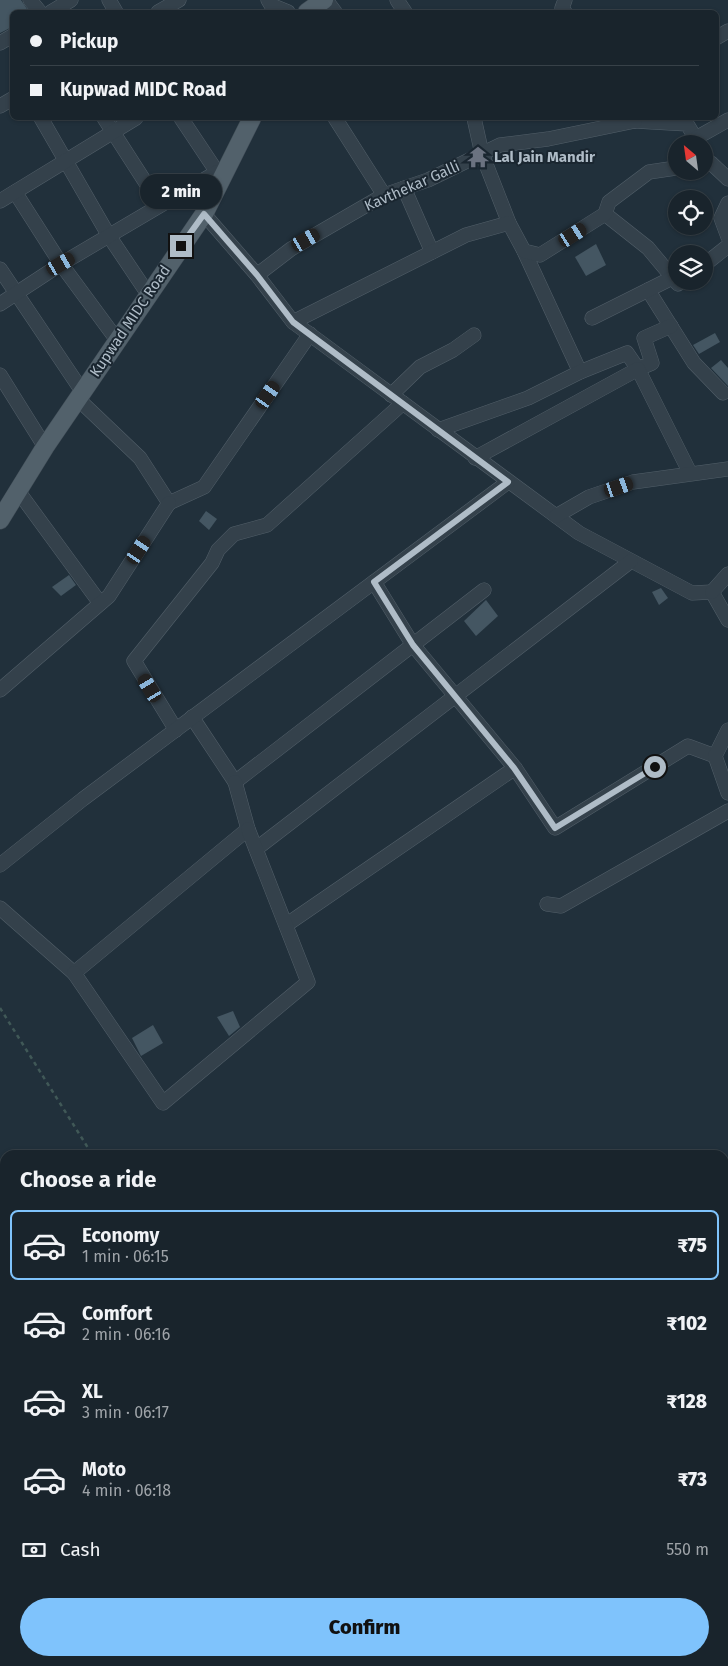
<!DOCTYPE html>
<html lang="en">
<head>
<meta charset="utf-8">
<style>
	:root { --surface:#19242c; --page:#222c34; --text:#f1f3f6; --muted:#9fa4a9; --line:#374148; --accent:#7fc3fc }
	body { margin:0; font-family:"Fira Sans",sans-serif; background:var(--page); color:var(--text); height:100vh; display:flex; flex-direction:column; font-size:19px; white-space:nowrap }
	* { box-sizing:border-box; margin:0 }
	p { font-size:16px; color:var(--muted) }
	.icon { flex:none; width:28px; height:28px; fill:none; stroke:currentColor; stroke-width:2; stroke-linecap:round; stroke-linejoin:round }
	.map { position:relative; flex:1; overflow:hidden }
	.sheet { position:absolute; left:0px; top:1150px; width:729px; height:516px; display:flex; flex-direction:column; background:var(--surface); border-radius:15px 15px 0 0; box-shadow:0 1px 4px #0004,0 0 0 1px var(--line) }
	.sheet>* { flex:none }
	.hud { position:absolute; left:10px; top:10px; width:709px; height:110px; border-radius:8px; box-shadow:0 1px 4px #0004,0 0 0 1px var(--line); display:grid; align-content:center; height:110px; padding:0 20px; background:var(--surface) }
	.needle { width:32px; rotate:331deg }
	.tools { position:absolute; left:668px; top:135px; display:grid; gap:10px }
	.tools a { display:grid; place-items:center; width:45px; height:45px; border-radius:50%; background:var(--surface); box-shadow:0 1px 4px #0004,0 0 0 1px var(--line); font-size:25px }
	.end { position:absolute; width:22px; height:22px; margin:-11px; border:6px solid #afbcc7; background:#111; box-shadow:0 0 0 2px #111 }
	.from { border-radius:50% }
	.bubble { position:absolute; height:35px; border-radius:18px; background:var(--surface); box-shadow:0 1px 4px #0004,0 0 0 1px var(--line); font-size:16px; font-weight:800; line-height:35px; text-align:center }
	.car { position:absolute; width:15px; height:30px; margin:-15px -8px; border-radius:6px; box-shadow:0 0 4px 1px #0007; background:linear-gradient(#222 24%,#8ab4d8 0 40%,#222 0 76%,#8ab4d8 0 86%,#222 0) }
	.hud b { display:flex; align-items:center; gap:18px; height:48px; font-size:19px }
	.hud b+b { border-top:1px solid var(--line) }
	.hud i { width:12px; height:12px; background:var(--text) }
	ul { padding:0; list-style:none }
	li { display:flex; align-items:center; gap:15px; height:70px; margin:0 10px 8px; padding:0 10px; border:2px solid transparent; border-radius:8px }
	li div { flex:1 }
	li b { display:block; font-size:19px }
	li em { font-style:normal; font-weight:800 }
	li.active { border-color:var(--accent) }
	li>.icon { width:45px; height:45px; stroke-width:1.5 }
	h2 { padding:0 20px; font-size:22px; line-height:60px }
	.pay { display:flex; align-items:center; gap:12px; height:55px; padding:0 20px; font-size:19px }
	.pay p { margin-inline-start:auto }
	.action { display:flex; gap:10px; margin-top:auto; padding:10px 20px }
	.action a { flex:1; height:58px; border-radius:30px; background:var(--accent); color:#111; font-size:20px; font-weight:800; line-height:58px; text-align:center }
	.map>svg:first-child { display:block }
	.building { fill:#445662 }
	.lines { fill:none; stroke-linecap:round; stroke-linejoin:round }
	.minor-casing { stroke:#525f69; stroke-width:15 }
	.major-casing { stroke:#414d57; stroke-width:19 }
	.path { stroke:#405857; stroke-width:2.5; stroke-dasharray:4 4; stroke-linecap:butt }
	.minor { stroke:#34414b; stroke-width:14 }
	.major { stroke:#52616b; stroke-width:18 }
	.route { stroke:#afbcc7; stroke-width:6 }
	.labels { text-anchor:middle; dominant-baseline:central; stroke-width:4; stroke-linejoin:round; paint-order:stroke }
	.poi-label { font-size:15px; font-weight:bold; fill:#afbcc7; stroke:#1a2630; text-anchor:start }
	.street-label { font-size:15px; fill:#afbcc7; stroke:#1a2630 }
</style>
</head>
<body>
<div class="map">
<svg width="728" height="1666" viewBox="0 0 728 1666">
	<rect width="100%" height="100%" fill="#21303b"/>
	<g class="building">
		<polygon points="0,0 21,0 29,12 12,12 12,27 0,33"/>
		<polygon points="596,244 606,265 586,276 575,257"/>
		<polygon points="715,333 720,342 699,354 693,345"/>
		<polygon points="721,360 728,368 728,386 711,368"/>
		<polygon points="206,511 217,519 209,530 199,521"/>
		<polygon points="69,575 76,585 61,596 52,587"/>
		<polygon points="661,588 668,598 659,605 652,592"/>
		<polygon points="486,600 498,616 476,636 464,621"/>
		<polygon points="233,1011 240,1027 229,1036 217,1017"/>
		<polygon points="153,1025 163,1043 141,1056 132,1038"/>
	</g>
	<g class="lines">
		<g class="minor-casing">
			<g id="minor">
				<polyline points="30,0 40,12"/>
				<polyline points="109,0 116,12"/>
				<polyline points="268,0 271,5 288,12"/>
				<polyline points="326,0 335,12"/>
				<polyline points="397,0 405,12"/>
				<polyline points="51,12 71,0"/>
				<polyline points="158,12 179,0"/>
				<polyline points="565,12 562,8 565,0"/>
				<polyline points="716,38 728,31"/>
				<polyline points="0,43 12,36"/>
				<polyline points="0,106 12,99"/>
				<polyline points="41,118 109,236 148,294"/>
				<polyline points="104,118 160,205"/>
				<polyline points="181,118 221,178"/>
				<polyline points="335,118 384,195"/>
				<polyline points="474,118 482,154 509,223"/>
				<polyline points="635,121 687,124 699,144"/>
				<polyline points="696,138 728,120"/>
				<polyline points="704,164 711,163 728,179"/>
				<polyline points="404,188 432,252"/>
				<polyline points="15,192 61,264 117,340"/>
				<polyline points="0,201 136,118"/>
				<polyline points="728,203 721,218 728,237"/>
				<polyline points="204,214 257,275 293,322 579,533 692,593 712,592 728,620"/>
				<polyline points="605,214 648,248 678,284 682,281"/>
				<polyline points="524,251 580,372"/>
				<polyline points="704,265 728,246"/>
				<polyline points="0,269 82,391"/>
				<polyline points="257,275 291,249 384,195 428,180 500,145 548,139 635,121 633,118"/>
				<polyline points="648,290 694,363 723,393"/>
				<polyline points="0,304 61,264 217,172"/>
				<polyline points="592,318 672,278"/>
				<polyline points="293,322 466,235 509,223 524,251 540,255 605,214 609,202 649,172 676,168"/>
				<polyline points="0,375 45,447"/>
				<polyline points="391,395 420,367 453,350 474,335"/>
				<polyline points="77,398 140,458 169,503 204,487 310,334"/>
				<polyline points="438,430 528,398 580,372 627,353 638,369 652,363 644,338 671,326"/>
				<polyline points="475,458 638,369 690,473"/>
				<polyline points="18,491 100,603"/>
				<polyline points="556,516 589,497 633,482 728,469"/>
				<polyline points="374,582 413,645 515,768 555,828 688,746 715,756"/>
				<polyline points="712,592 728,574"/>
				<polyline points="0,690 109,596 169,503"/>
				<polyline points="192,717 235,782 484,590"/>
				<polyline points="176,730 134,661 212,563 218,550 234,534 267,525 403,403"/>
				<polyline points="728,730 715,756 728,793"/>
				<polyline points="256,849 631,561"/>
				<polyline points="0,865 83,799 508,482"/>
				<polyline points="547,904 561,906 728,811"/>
				<polyline points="0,908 74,973 248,829 235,782"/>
				<polyline points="286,925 515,768"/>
				<polyline points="74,973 163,1103 308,982 248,829"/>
				<polyline points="724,1470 728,1468"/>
				<polyline points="334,1661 336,1666"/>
				<polyline points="474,1661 475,1666"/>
				<polyline points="686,1666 686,1664"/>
			</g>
		</g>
		<g class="major-casing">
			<g id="major">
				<polyline points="307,12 324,0"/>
				<polyline points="0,520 45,447 204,214 252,118"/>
			</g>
		</g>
		<g class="path">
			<polyline points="0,1008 90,1151 85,1155"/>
			<polyline points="0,1202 5,1210"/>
			<polyline points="0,1227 5,1222"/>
			<polyline points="0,1471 5,1476"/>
			<polyline points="0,1551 5,1547"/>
		</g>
		<use href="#minor" class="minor"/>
		<use href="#major" class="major"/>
	</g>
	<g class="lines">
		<polyline class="route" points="181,246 204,214 257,275 293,322 508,482 374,582 413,645 514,768 555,828 655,767"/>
	</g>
	<defs>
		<g id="temple-bare" transform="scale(1.725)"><path d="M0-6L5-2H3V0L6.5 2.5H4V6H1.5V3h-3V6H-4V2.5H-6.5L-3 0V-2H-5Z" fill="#6b7280" stroke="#1a2630" stroke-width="2.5" paint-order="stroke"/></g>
	</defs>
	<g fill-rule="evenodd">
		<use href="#temple-bare" x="478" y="157"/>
	</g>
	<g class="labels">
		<g class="poi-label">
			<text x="494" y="157">Lal Jain Mandir</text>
		</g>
		<g class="street-label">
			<text transform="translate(412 186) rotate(-24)">Kavthekar Galli</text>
			<text transform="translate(130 321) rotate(-56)">Kupwad MIDC Road</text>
		</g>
	</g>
</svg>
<div class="tools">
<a><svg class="needle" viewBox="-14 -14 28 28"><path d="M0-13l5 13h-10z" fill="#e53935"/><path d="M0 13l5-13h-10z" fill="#9fa4a9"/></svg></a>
<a><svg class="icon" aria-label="locate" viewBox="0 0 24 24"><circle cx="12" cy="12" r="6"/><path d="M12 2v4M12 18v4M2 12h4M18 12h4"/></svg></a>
<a><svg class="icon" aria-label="layers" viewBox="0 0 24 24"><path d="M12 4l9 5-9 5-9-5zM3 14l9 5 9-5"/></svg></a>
</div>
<i class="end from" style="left:655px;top:767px"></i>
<i class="end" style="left:181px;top:246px"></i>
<div class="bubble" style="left:140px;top:174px;width:82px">2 min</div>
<i class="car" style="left:573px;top:235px;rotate:58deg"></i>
<i class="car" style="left:306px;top:240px;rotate:60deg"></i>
<i class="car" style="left:61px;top:264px;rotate:60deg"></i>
<i class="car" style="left:268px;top:395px;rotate:35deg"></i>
<i class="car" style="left:619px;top:487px;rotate:71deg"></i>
<i class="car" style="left:139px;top:550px;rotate:33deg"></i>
<i class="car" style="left:150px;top:688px;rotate:329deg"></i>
<div class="hud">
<b><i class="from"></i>Pickup</b>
<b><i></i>Kupwad MIDC Road</b>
</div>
<section class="sheet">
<h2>Choose a ride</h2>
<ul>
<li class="active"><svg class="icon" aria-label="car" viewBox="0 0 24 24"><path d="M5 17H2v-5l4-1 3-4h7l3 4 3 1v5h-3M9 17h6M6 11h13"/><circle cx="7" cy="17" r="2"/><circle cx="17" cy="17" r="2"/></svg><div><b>Economy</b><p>1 min · 06:15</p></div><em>₹75</em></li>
<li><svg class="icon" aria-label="car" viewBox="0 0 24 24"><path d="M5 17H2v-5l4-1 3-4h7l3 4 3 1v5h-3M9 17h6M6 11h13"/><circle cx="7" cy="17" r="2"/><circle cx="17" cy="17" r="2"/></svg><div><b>Comfort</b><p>2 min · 06:16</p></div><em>₹102</em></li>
<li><svg class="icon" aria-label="car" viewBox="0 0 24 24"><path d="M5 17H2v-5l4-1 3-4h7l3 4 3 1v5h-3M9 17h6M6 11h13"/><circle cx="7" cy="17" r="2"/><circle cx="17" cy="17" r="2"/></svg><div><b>XL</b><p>3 min · 06:17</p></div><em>₹128</em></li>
<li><svg class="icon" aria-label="car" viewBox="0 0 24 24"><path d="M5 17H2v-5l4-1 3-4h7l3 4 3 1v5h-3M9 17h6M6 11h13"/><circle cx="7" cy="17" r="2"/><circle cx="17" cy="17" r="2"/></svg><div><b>Moto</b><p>4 min · 06:18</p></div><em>₹73</em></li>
</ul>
<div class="pay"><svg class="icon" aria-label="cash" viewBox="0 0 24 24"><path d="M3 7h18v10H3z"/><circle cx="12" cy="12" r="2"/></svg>Cash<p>550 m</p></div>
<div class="action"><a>Confirm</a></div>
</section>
</div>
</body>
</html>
